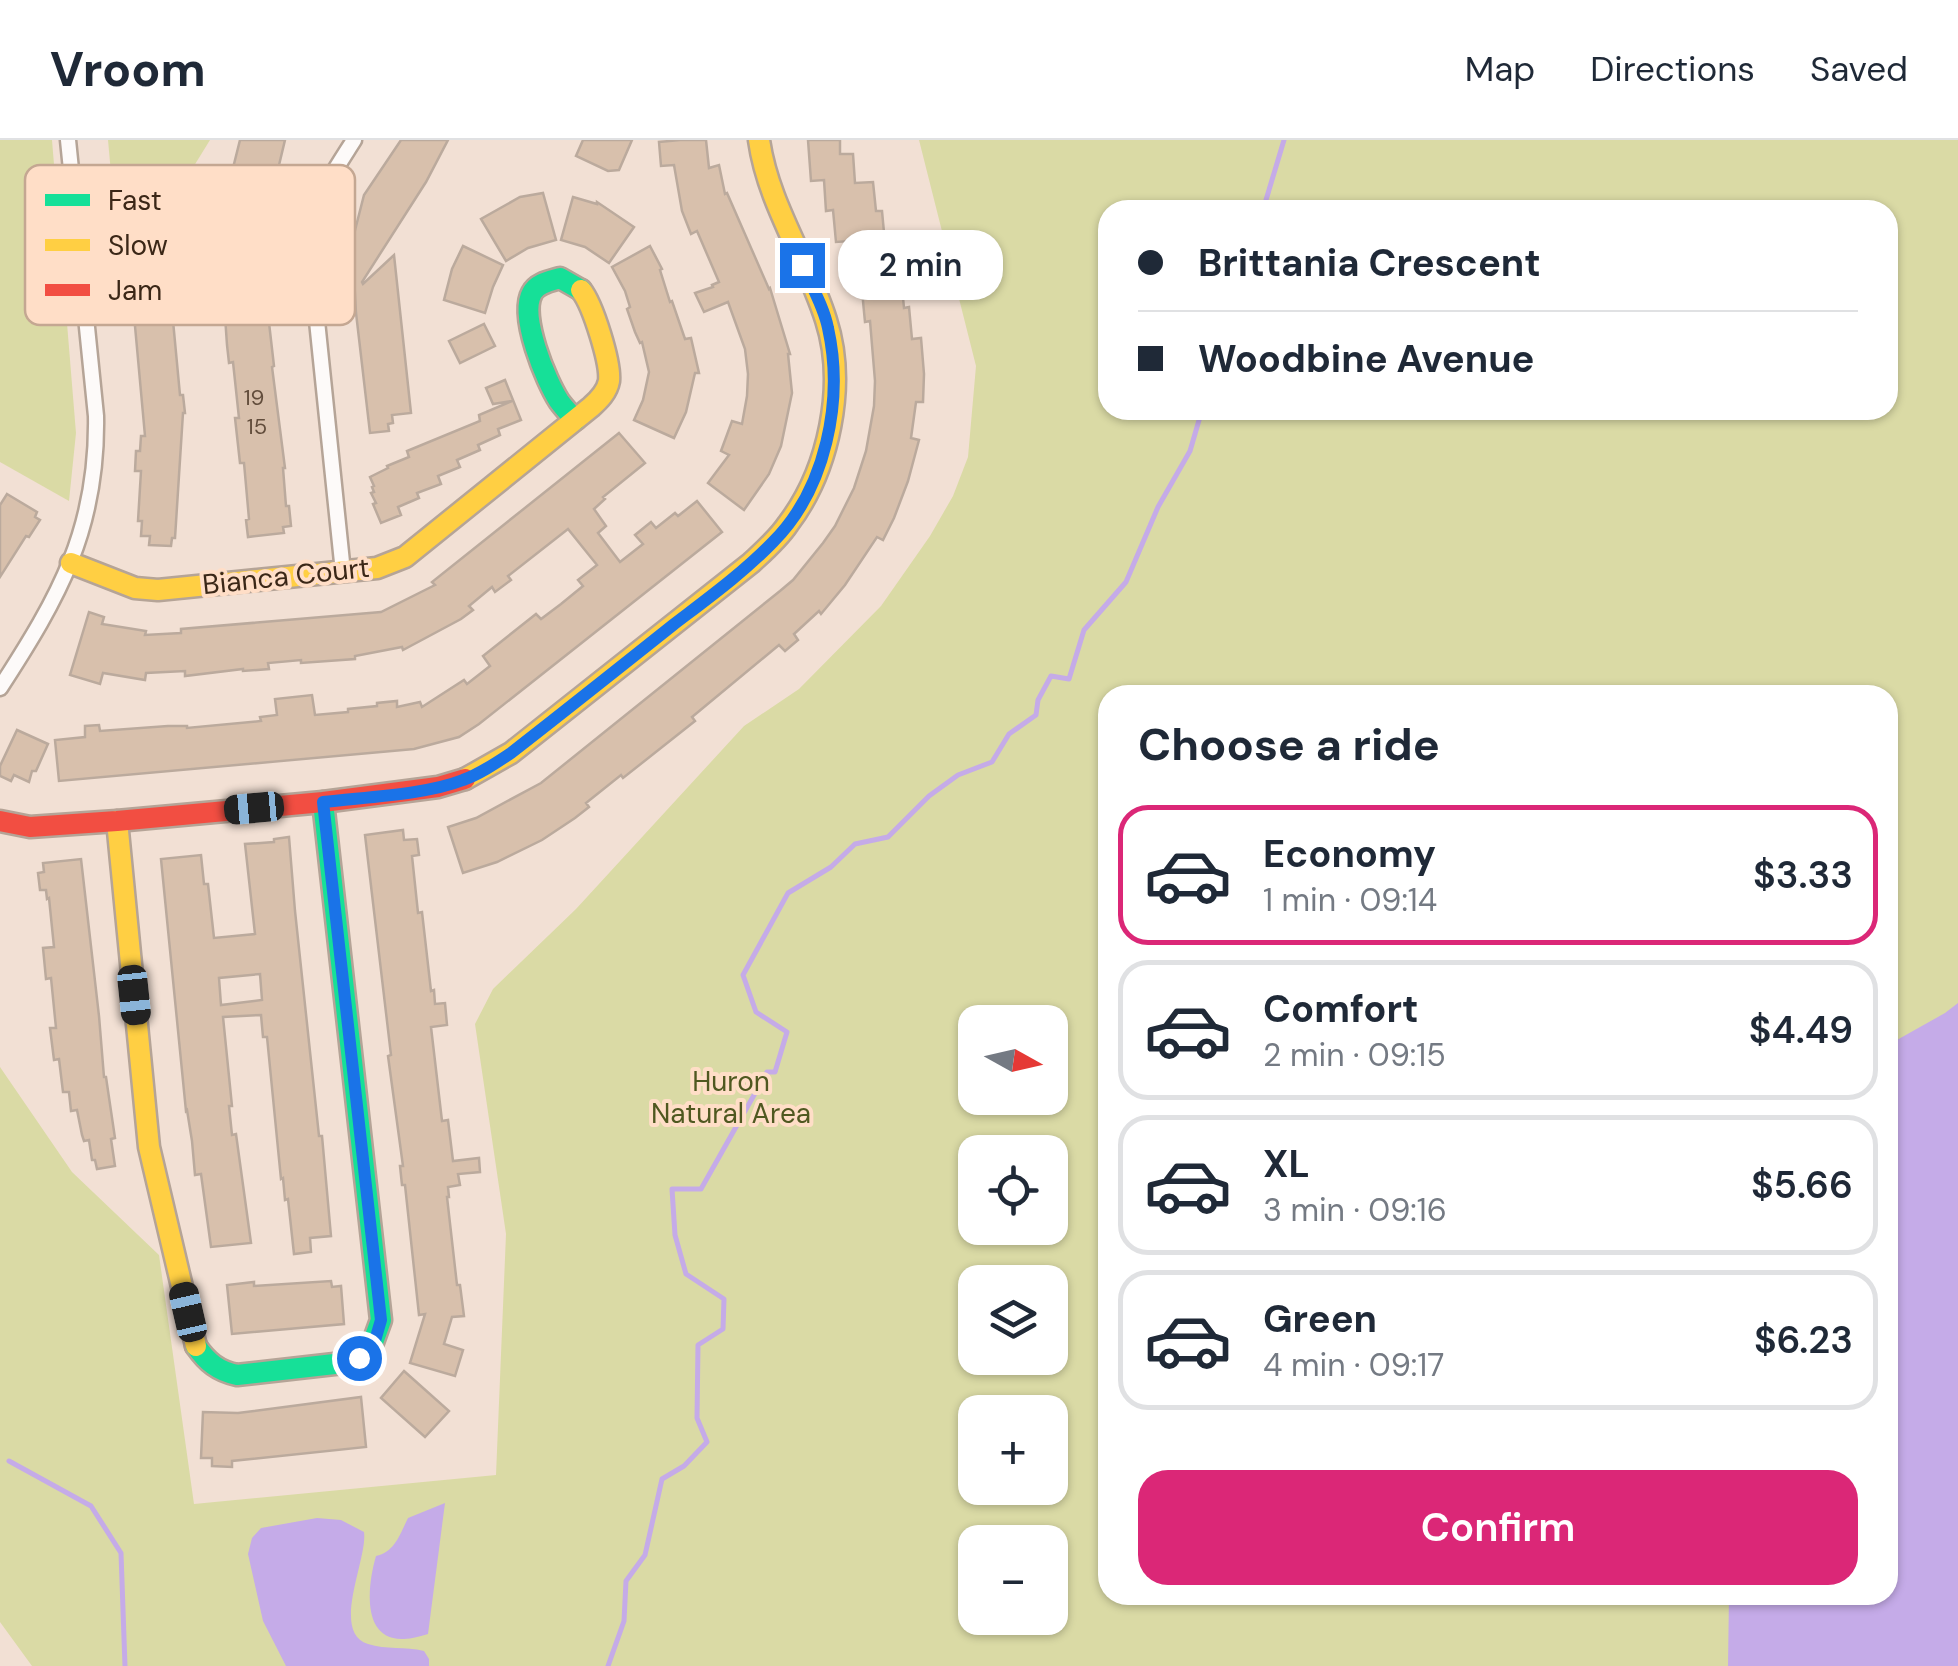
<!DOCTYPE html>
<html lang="en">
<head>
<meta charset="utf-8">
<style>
	:root { --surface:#fff; --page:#f2f2f3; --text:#1f2937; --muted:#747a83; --line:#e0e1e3; --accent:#db2777 }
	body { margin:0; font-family:"DM Sans",sans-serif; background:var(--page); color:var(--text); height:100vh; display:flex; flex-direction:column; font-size:38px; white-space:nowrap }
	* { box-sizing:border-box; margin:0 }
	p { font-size:32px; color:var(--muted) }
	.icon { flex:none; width:55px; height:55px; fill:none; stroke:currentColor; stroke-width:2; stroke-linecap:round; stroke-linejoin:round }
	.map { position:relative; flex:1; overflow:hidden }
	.sheet { position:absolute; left:1098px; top:545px; width:800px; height:920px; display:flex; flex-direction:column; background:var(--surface); border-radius:30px; box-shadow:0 2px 8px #0004 }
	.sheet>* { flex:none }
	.top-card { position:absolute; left:1098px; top:60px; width:800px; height:220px; border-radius:30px; box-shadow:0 2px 8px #0004; display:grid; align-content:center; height:220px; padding:0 40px; background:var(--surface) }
	.needle { width:65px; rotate:98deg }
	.buttons { position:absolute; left:958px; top:865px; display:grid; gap:20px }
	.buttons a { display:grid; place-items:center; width:110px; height:110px; border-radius:20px; background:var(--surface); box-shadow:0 2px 8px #0004; font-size:50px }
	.end { position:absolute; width:45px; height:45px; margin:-22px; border:12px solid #1a73e8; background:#fff; box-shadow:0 0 0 5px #fff }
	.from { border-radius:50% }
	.bubble { position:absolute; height:70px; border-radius:30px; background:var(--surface); box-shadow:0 2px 8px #0004; font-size:32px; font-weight:600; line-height:70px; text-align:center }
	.car { position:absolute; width:30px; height:60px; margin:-30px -15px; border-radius:12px; box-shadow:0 0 8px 2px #0007; background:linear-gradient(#222 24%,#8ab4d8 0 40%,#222 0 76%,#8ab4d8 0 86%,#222 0) }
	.top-card b { display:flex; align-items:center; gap:35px; height:95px; font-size:38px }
	.top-card b+b { border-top:2px solid var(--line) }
	.top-card i { width:25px; height:25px; background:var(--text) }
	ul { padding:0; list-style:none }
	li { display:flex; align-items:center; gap:30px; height:140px; margin:0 20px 15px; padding:0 20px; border:5px solid var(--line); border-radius:30px }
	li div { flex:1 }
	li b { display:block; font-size:38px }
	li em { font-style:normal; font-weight:600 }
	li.selected { border-color:var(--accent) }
	li>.icon { width:90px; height:90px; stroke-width:1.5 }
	h2 { padding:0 40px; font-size:45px; line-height:120px }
	.cta { display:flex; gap:20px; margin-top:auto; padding:20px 40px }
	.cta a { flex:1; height:115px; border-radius:30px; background:var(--accent); color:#fff; font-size:40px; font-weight:600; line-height:115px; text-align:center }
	header { display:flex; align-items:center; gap:60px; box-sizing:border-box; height:140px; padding:0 50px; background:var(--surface); border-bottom:2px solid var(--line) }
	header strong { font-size:48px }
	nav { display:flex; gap:55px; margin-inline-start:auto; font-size:35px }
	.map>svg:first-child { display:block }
	.green { fill:#dadaa5; fill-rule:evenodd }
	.water { fill:#c5abe8 }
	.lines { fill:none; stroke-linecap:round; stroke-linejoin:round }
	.stream { stroke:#c5abe8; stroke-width:5 }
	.building { fill:#d8c0ac; stroke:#bbaa9d; stroke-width:2.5; fill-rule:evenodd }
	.street-casing { stroke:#b5a497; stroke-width:19 }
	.fast-casing { stroke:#b5a497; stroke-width:25 }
	.slow-casing { stroke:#b5a497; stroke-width:25 }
	.jam-casing { stroke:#b5a497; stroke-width:25 }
	.street { stroke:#fdfaf9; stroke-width:14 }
	.fast { stroke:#16e098; stroke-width:20 }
	.slow { stroke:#ffcf43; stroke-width:20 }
	.jam { stroke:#f24e42; stroke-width:20 }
	.route { stroke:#1a73e8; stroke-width:12 }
	.labels { text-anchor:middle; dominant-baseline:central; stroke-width:8; stroke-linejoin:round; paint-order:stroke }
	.number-label { font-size:22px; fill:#624d3c }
	.street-label { font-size:28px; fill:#3b2717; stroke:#ffdec7 }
	.park-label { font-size:28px; fill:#4f5820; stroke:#ffdec7 }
	.key { fill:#ffdec7; stroke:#c4a792; stroke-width:2.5 }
	.key-label { font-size:28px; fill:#3b2717 }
</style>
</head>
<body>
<header>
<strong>Vroom</strong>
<nav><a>Map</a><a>Directions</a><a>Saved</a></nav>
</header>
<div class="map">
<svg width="1958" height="1526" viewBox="0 0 1958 1526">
	<rect width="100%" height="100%" fill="#f2e0d4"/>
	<g class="green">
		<polygon points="0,0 52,0 76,293 69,361 0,322"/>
		<polygon points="108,0 210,0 121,144"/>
		<path d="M919 0H1958V1526H32L0 1482V927L72 1032 159 1115 194 1364 496 1335 506 1094 475 884 493 849 576 769 744 586 799 549 881 466 930 396 953 356 968 317 976 226ZM1108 70H1888V270H1108ZM1108 555H1888V1455H1108ZM975 882H1050V958H975ZM975 1012H1050V1088H975ZM975 1142H1050V1218H975ZM975 1272H1050V1348H975ZM975 1402H1050V1478H975Z"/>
	</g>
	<g class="water">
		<polygon points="1958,863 1958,1526 1728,1526 1729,1455 1888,1455 1888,905 1945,873"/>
		<path d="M445 1363 428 1494C420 1496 412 1499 404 1499 360 1501 368 1443 376 1416 395 1412 400 1394 408 1378Z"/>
		<path d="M317 1378 341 1380 364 1392C368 1419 330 1492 368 1504 386 1510 405 1506 424 1511L429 1519V1526H286L263 1481 248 1414 252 1398 261 1388Z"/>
	</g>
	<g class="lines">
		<g class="stream">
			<polyline points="1263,70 1284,0"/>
			<polyline points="9,1321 91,1366 121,1413 125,1526"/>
			<polyline points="608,1526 624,1481 626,1441 645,1415 662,1339 684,1326 707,1302 697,1278 698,1205 723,1189 724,1159 686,1134 675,1095 672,1049 701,1049 767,932 775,932 787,892 756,872 743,835 788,753 831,727 855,704 888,697 929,656 958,635 992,622 1009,594 1036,575 1038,560 1051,536 1069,539 1084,490 1126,442 1158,367 1190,311 1202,270"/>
		</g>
	</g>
	<g class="building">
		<polygon points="240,0 285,0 274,46 278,47 268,87 263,86 260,100 218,89 222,73 225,73 236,33 232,32"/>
		<polygon points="401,0 448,0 426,42 362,142 363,144 394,115 411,273 392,275 393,283 388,284 389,291 370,293 356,173 352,102 364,55"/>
		<polygon points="583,0 632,0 619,30 608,31 576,16"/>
		<polygon points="680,0 706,0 709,28 719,25 725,54 727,53 769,149 770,148 790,214 788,214 792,253 781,306 769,334 744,370 708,343 729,315 721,311 732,281 742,284 747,256 748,234 745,209 728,162 704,172 695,153 713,147 712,145 719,142 697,91 691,94 682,71 674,25 661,26 659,2"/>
		<polygon points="808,0 840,0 840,14 853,14 855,43 873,42 876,71 882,71 885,103 891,102 894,136 901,136 904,168 909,167 912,199 921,198 924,234 923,262 916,262 911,298 919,300 908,341 894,378 883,400 877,397 845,445 821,474 819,471 794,494 798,500 785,511 779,505 692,577 695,581 623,638 621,635 586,663 589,667 575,678 542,700 497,722 463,733 448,687 476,678 541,643 780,451 793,440 823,403 835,386 854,348 866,311 874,266 875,241 870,181 865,182 860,130 853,131 850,101 836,102 833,70 826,71 824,40 811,41"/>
		<polygon points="543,53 556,100 528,108 506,121 481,79 520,57"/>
		<polygon points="573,57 597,64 597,62 634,87 609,123 585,107 561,100"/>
		<polygon points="463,106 503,125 493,147 485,173 444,160 452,129"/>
		<polygon points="650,106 662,129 660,130 670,162 672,161 685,199 691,198 699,233 695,233 686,272 674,298 634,280 643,260 649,232 642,202 640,203 635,192 627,169 630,167 625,151 612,127"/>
		<polygon points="256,114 255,120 262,119 263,134 268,134 273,174 268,174 274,226 272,227 285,328 283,328 286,366 289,366 291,386 283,387 284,393 248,397 246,380 249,379 244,323 240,323 235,278 239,278 233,222 229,223 227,205 225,176 228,176 224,135 221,135 219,118"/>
		<polygon points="173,154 175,169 172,170 180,255 183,255 185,273 183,273 175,398 172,398 171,406 149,405 150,396 141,396 142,381 138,381 141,331 135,331 136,311 140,311 141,296 145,296 133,164 137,164 136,158"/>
		<polygon points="484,184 495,206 460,223 449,201"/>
		<polygon points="505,240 521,280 498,289 500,295 478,305 480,310 457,320 460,327 438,336 441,344 417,353 419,358 398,367 401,375 381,383 373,364 376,363 371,353 374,352 372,347 374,346 370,337 388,328 387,326 409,317 407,311 480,281 479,275 512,261 493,264 486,248"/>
		<polygon points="619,293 645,323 603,357 605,359 594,369 606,386 598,393 620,422 643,404 635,395 651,382 656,388 675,373 678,376 697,361 722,392 479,584 459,597 414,609 59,641 55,600 85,597 85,586 99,585 100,591 168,586 187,586 187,588 261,581 260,577 277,575 275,559 312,555 315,575 348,572 348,569 377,566 377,563 397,561 397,567 420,562 422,567 464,540 467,544 490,526 483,516 536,474 541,479 561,464 583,446 578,440 597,425 568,389 508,436 511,440 495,452 492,447 469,466 473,470 461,479 403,510 402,507 355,516 355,519 301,523 301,520 268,523 269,529 243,531 243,529 185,536 185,531 146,533 145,540 103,533 100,544 70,535 89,472 104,477 102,484 146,491 145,495 181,493 181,489 381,472 435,445 432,442"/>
		<polygon points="7,354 37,372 35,377 40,380 29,397 26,396 0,437 0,365"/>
		<polygon points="17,590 48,604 36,631 32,631 29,642 14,635 11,641 0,636 0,626"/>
		<polygon points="403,690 404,700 417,699 419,715 412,716 418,773 422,772 431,851 434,850 435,864 445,863 447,885 431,887 442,981 448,980 453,1021 479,1018 480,1032 458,1034 460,1045 448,1047 449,1057 447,1057 457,1145 460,1145 464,1176 452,1177 444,1204 463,1210 455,1236 410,1223 425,1174 419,1175 405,1045 402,1045 400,1026 403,1026 388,916 391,915 365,695"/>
		<path d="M289 697 295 771 319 996H322L331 1096 310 1098 311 1112 294 1114 288 1059 285 1060 283 1038 281 1039 267 897H263L261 875 223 877 232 966H229L232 995 236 994 251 1103 211 1107 201 1034 195 1035 192 1001 187 970 186 971 161 719 201 715 204 744H208L214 798 255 794 245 704 274 702V699ZM260 834 262 860 221 865 219 838Z"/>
		<polygon points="81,719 99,876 104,937 106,937 107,944 115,998 111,999 115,1026 97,1029 95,1020 92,1020 89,1000 84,1001 82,995 77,970 71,971 69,952 63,952 59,919 54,920 50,888 56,888 51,838 46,839 43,808 54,807 49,758 47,759 46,750 40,750 38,733 44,732 43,723"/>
		<polygon points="331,1141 332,1147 341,1146 344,1184 232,1194 227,1145 254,1142 254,1146"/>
		<polygon points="404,1231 449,1271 425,1297 381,1258"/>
		<polygon points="361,1257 366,1307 232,1321 232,1327 212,1326 212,1318 201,1318 203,1272 238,1273"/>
	</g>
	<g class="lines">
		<g class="street-casing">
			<g id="street">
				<path d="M343 432 311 123C311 63 323 49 354 0"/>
				<path d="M0 548C59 457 98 389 96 276L68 0"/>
			</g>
		</g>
		<g class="fast-casing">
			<g id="fast">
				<path d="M575 280C570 274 564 268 559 261 546 241 519 176 532 153 537 143 550 141 560 138L581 150"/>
				<path d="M196 1206C207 1222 218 1231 237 1235L352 1222 372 1205 381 1180 323 662"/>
			</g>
		</g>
		<g class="slow-casing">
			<g id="slow">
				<path d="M71 423 135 448 158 450 377 428 405 417 591 267C599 260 607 252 609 241 611 223 593 165 581 150"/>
				<path d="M465 639 511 613 751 423C764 411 778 399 788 384 829 330 847 245 826 180 807 119 768 64 759 0"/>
				<polyline points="117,681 149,1007 196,1206"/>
			</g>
		</g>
		<g class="jam-casing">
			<polyline id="jam" points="0,681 30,687 117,681 323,662 438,647 465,639"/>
		</g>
		<use href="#street" class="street"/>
		<use href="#fast" class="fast"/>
		<use href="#slow" class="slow"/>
		<use href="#jam" class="jam"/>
	</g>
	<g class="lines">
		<path class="route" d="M359 1218 374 1204 381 1180 323 662C364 657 425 655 463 640 480 634 496 623 511 613 565 571 619 528 673 485 707 459 743 433 773 402 826 349 844 260 828 188 824 167 811 145 802 125"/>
	</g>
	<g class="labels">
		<g class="number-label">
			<text x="254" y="257">19</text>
			<text x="257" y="286">15</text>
		</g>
		<g class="street-label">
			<text transform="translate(286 436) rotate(-6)">Bianca Court</text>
		</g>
		<g class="park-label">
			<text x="731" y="941">Huron<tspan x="731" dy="32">Natural Area</tspan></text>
		</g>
	</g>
	<rect x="25" y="25" width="330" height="160" rx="15" class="key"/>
	<rect x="45" y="54" width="45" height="12" fill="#16e098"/>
	<rect x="45" y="99" width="45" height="12" fill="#ffcf43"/>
	<rect x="45" y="144" width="45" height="12" fill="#f24e42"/>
	<g class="key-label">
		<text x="108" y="70">Fast</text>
		<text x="108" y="115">Slow</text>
		<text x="108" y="160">Jam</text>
	</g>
</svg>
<div class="buttons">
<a><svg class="needle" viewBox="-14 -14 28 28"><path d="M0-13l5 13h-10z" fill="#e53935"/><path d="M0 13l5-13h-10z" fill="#747a83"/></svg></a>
<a><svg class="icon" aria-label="locate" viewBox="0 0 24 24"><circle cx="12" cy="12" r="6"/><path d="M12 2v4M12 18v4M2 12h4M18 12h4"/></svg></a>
<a><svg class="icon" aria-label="layers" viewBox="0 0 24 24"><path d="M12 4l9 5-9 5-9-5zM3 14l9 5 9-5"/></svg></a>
<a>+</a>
<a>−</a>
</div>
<i class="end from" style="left:359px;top:1218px"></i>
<i class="end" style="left:802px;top:125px"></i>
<div class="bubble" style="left:838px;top:90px;width:165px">2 min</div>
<i class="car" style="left:254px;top:668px;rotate:265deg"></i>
<i class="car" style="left:134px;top:855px;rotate:174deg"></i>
<i class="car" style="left:188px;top:1172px;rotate:347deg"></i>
<div class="top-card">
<b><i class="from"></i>Brittania Crescent</b>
<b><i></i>Woodbine Avenue</b>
</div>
<section class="sheet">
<h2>Choose a ride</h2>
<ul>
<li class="selected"><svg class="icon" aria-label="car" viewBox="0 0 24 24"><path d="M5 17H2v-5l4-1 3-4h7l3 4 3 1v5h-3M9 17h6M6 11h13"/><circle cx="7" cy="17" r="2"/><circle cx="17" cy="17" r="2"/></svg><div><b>Economy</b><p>1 min · 09:14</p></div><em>$3.33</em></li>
<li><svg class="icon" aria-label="car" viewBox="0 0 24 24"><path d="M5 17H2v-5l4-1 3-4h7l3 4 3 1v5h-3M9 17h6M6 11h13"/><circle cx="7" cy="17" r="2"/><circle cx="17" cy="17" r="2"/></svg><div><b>Comfort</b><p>2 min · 09:15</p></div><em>$4.49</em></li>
<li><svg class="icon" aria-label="car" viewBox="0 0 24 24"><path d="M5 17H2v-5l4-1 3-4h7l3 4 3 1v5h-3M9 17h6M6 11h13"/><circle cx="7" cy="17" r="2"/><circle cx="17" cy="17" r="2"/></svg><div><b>XL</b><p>3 min · 09:16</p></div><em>$5.66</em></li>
<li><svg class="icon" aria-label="car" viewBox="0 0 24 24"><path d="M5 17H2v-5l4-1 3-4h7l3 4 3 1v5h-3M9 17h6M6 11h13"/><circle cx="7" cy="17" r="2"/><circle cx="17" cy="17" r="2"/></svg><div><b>Green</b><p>4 min · 09:17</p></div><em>$6.23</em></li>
</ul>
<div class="cta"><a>Confirm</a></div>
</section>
</div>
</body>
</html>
